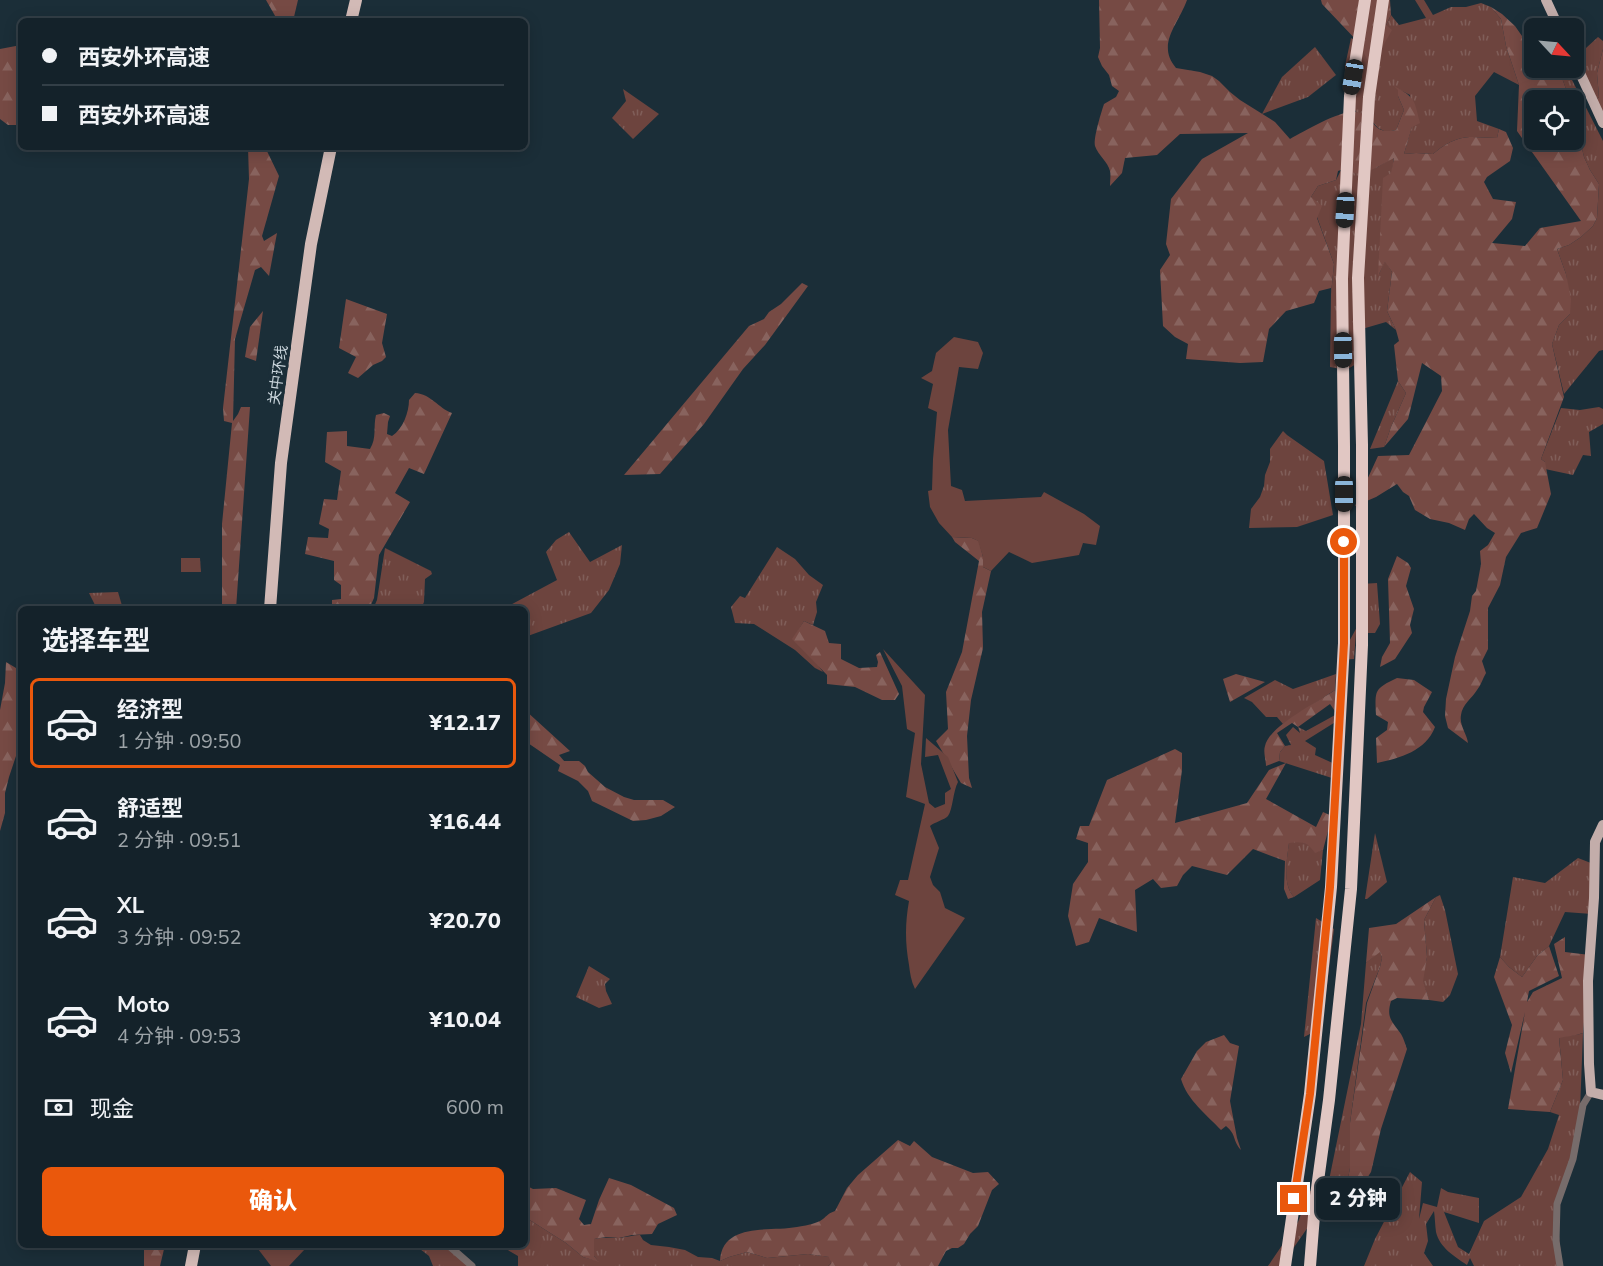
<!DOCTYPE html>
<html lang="zh">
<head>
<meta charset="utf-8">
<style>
	:root { --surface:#14222a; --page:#212f36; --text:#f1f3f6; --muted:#9da4a8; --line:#333f47; --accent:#ea580c }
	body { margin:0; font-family:"Nunito Sans","Noto Sans SC",sans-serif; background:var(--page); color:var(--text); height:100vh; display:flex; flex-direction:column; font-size:22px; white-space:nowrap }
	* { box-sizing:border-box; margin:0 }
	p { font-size:20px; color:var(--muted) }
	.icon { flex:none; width:33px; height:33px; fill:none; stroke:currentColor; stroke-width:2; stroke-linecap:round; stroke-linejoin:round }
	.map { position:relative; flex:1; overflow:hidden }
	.details { position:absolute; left:18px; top:606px; width:510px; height:642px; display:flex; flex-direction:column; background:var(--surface); border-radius:9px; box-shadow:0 3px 15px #0003,0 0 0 2px var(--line) }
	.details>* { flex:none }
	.hud { position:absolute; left:18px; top:18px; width:510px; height:132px; border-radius:9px; box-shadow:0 3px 15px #0003,0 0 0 2px var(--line); display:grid; align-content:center; height:132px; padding:0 24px; background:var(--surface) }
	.needle { width:39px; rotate:116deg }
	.fabs { position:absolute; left:1524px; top:18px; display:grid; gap:12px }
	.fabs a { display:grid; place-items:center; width:60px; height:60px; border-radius:9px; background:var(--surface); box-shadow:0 3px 15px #0003,0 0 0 2px var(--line); font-size:30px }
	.end { position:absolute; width:27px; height:27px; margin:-14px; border:8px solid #ea580c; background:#fff; box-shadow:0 0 0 3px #fff }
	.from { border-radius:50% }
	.bubble { position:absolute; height:42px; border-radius:9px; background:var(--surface); box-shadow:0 3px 15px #0003,0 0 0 2px var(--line); font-size:20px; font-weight:800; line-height:42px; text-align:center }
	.car { position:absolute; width:18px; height:36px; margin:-18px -9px; border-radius:8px; box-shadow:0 0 4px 2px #0007; background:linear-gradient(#222 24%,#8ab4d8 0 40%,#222 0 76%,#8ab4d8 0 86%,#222 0) }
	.hud b { display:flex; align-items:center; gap:21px; height:57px; font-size:22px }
	.hud b+b { border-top:2px solid var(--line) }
	.hud i { width:15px; height:15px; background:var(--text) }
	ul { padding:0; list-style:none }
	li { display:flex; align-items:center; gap:18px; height:90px; margin:0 12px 9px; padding:0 12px; border:3px solid transparent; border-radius:9px }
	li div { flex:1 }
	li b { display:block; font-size:22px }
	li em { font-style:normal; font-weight:800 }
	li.current { border-color:var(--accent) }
	li>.icon { width:54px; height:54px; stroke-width:1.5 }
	h2 { padding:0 24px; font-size:27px; line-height:72px }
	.pay { display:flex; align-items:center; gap:15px; height:66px; padding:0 24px; font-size:22px }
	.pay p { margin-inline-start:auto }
	.cta { display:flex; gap:12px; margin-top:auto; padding:12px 24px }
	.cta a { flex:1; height:69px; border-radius:9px; background:var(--accent); color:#fff; font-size:24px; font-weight:800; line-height:69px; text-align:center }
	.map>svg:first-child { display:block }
	.grass { fill:url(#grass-tufts) }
	.forest { fill:url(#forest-firs) }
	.green { fill:#6d443e }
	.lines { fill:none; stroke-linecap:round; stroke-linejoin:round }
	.minor { stroke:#776c6b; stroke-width:7 }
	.primary { stroke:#c3adaa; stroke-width:10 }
	.trunk { stroke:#d2bab6; stroke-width:12 }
	.motorway { stroke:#e1c7c3; stroke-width:12 }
	.route { stroke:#ea580c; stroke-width:8 }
	.labels { text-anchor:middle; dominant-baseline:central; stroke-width:6; stroke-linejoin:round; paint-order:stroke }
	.street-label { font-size:15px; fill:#cad5dc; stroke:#1b2e38 }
</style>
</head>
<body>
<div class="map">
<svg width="1603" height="1266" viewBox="0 0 1603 1266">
	<defs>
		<pattern id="grass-tufts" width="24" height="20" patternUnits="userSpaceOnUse" patternTransform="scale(1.5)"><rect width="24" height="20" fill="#6d443e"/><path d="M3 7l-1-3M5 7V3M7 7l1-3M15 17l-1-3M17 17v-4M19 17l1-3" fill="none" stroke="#805e59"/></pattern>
		<pattern id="forest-firs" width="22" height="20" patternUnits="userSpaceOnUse" patternTransform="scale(1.5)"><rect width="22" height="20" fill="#764a44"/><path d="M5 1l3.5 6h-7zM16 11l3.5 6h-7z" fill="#88635e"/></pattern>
	</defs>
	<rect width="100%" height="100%" fill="#1b2e38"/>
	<g class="grass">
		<path d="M1415 0H1424L1433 15 1451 7H1466L1481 3 1491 7 1501 19 1506 46 1519 85 1494 72 1475 96 1477 121 1499 129 1497 138C1489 138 1481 137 1472 137 1458 136 1443 145 1433 154L1416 153 1404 154 1412 126 1410 95 1398 89V96L1404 110 1396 130 1386 132 1378 128 1369 118 1356 112 1345 89V66L1351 38 1359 43 1386 25 1391 15 1399 25 1426 18Z"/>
		<polygon points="1598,37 1603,41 1603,49 1597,73 1599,97 1593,104 1574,59"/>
		<polygon points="1315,47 1336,75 1308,97 1262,114 1282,77"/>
		<polygon points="1562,78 1571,78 1603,141 1603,350 1599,351 1564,394 1552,344 1559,325 1570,314 1566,274 1557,249 1569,245 1581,237 1593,226 1597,218 1599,184 1590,170 1584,157 1574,115 1574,100 1570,100"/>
		<polygon points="623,89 659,114 633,139 612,118 626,101"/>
		<polygon points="1394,157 1379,274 1385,261 1392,272 1387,311 1396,330 1386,322 1362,329 1363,360 1346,370 1330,367 1331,294 1334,264 1317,217 1311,197 1318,186 1336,180 1341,170 1376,168"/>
		<polygon points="1398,381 1406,393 1391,427 1384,447 1370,449"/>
		<polygon points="1599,407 1603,409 1603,424 1589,432 1591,456 1583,455 1573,475 1545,469 1545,462 1541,459 1561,408 1580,410"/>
		<polygon points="1283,431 1287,435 1324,461 1333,515 1297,527 1249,528 1251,509 1260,497 1264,486 1265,475 1270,462 1270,449"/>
		<polygon points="569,532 590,562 622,545 620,564 609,590 591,613 525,637 525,609 503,609 557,580 546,552 556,540"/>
		<polygon points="777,547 795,559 809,575 823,585 816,602 817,612 813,625 804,621 793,639 818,665 823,672 815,668 795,650 754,624 735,623 731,607 740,596 745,598"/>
		<polygon points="385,548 431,571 432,574 425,579 424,602 421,609 373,609 377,600"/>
		<polygon points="181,558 200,558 201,572 181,572"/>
		<polygon points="1377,583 1380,624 1375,633 1356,633 1354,659 1339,660 1363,616 1361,584"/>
		<polygon points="118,592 123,609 97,609 89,593"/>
		<polygon points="1336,674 1335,690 1283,724 1277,717 1266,717 1252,702 1244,698 1275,680 1293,689"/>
		<polygon points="1337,714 1337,721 1305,741 1316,748 1315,755 1337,765 1335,779 1279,761 1280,752 1285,746 1291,745 1286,735 1293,727 1300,733 1298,727 1306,731"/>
		<polygon points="1375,833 1387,882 1367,899 1365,899"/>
		<path d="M1300 841 1311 846 1315 852 1323 850 1320 880 1294 897C1282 884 1287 859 1289 842Z"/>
		<polygon points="1578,858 1596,865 1592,914 1565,912 1549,946 1537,956 1522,977 1509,967 1500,957 1513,877 1545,883"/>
		<polygon points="1440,895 1445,910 1458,974 1450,995 1443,1002 1429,1000 1422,980 1427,957 1424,920 1436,897"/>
		<polygon points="1316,918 1334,929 1324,1008 1314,1032 1304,1037"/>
		<polygon points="1380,951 1382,958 1380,967 1366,1003 1350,1123 1350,1168 1344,1199 1334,1199 1326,1197 1315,1217 1281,1266 1268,1266 1298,1222 1310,1191 1327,1190 1361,1024 1366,963"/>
		<polygon points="589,966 610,979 605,984 606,991 612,1004 599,1008 576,997"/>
		<path d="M1583 1033 1579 1136 1556 1206 1562 1266H1474L1470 1258 1467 1265C1454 1256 1440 1248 1436 1232 1435 1225 1435 1218 1434 1211L1426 1224 1428 1241 1424 1253 1433 1266H1364L1375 1239 1410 1172 1422 1182 1419 1219 1423 1203 1437 1207 1441 1188 1448 1192 1479 1198V1223L1444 1212 1458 1247 1469 1254 1484 1221 1521 1197 1548 1149 1559 1115 1550 1112 1563 1080 1559 1037C1567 1035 1575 1036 1583 1033Z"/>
		<path d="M525 1217 566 1243 583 1257 598 1261 594 1256V1239C603 1237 611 1238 620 1238 627 1237 633 1235 640 1235L643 1240 651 1245 669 1247 685 1250 698 1257 712 1258 720 1261 729 1257 747 1252 767 1258 808 1254 830 1257 831 1263 828 1266H518V1256L499 1245H525Z"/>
		<polygon points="415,1245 446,1245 468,1266 433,1266 429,1256"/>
	</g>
	<g class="forest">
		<polygon points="266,0 298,0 293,21 278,21"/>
		<path d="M1099 0H1187C1178 25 1156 44 1176 68L1200 72 1212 76 1219 81 1230 92 1240 100 1275 122 1290 139C1305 131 1340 110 1356 112 1377 115 1370 136 1396 130L1404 110 1398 96V90L1394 86C1416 98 1414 100 1420 123L1412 127 1404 154 1416 153 1433 154C1443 145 1458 136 1472 137 1480 137 1488 138 1497 138L1499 129 1506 132 1513 148 1510 161 1487 177 1484 182 1493 199 1516 202 1512 219 1492 243 1525 246 1540 228 1581 221 1517 131 1519 85 1506 46 1501 19 1491 7 1502 14 1515 26 1534 53V68H1545L1549 79 1562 78 1570 100H1534V140H1574V115L1584 157 1590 170 1599 184 1597 218 1593 226 1581 237 1569 245 1557 249 1566 274 1571 299 1570 314 1559 325 1552 344 1564 397 1541 459 1545 462 1551 494 1537 528 1521 533 1506 557 1500 585 1488 608V649L1482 661 1486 673C1483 678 1481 685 1477 690 1472 698 1462 705 1461 715 1459 725 1467 734 1468 743L1448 728 1445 716 1446 699 1455 657 1470 611 1472 596 1476 591 1481 564 1480 551 1488 545 1495 533 1487 528 1474 514 1469 519 1465 530 1449 523 1430 519 1415 510 1409 496 1403 492 1397 484 1376 497 1355 506 1378 456 1409 455 1442 391 1441 376 1422 363 1408 419 1384 447 1391 427 1406 393 1398 381 1394 345 1399 341 1396 330 1387 311 1392 272 1385 262 1378 276 1383 178 1391 173 1394 158 1376 168 1360 174 1341 170 1338 171 1336 180 1318 186 1311 197 1322 206 1317 218 1334 264 1331 294V288L1319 291 1314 303 1286 311 1269 329 1263 362 1240 363 1186 359 1188 344 1175 337 1163 326 1160 270 1170 255 1166 244 1171 199 1202 159 1248 133 1180 134 1157 155 1125 158 1122 173 1110 186C1110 181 1111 175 1110 171 1108 162 1098 155 1095 146 1093 139 1101 113 1104 104L1116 97 1119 91 1112 86 1109 75 1102 66 1098 57 1100 48Z"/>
		<polygon points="1321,0 1390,0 1391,15 1386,25 1392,30 1372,65 1368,61 1359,43 1322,4"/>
		<polygon points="21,45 21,113 16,125 8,125 0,119 0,49"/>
		<polygon points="1603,49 1603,124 1593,104 1599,97 1597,73"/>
		<polygon points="248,147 265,147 279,176 262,236 264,241 277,233 269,276 261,267 255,270 235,339 233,421 238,414 241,407 250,407 236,609 222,609 222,524 232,423 224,421 223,408 249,179"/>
		<polygon points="802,283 808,286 765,345 743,369 704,424 660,474 624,475 749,326 764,319 769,312 781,304"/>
		<polygon points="346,299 387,314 382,343 386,357 382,361 373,365 358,378 348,373 356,357 339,348"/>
		<polygon points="263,311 256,361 245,357 250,327"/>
		<path d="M415 393C431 394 438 408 452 413L424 474 409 468 395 493 410 502 379 555 374 598 369 609H332V600L341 599V585L334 580V561L305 554 308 537 328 538 329 529 319 524 324 499 337 500 341 471 325 462 327 432 347 431V446L370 449C377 438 373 427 376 415L384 413 390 416 388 422 387 434 392 436C403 429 409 412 409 400Z"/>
		<polygon points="952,537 972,538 979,541 983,557 983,567 991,571 982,612 983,648 971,700 967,736 969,778 972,788 961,783 936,741 948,729 946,692 962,652 979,561 955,542"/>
		<polygon points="1397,556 1408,563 1411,568 1406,586 1414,609 1410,625 1412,633 1395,659 1380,667 1382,657 1390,643 1388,579"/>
		<polygon points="804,621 825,631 829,643 841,644 841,659 859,668 877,667 878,662 876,655 880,652 899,694 895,700 882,700 855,687 827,684 827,675 792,639"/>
		<polygon points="6,662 21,671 21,741 9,777 5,793 5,813 0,831 0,710 5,683"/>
		<polygon points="1236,674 1265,682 1230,702 1223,679"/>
		<path d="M1397 678 1414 680 1432 692 1424 707 1423 712 1435 727C1426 751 1400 758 1377 763L1376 738 1387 730 1388 722 1376 715C1375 690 1374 689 1397 678Z"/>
		<path d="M1335 690 1337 714 1330 704 1298 727 1292 723 1277 733 1285 746 1280 752 1279 761 1266 766C1266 760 1263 752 1265 746 1269 726 1318 702 1335 690Z"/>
		<polygon points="525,710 570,751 559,755 564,761 579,761 585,766 588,772 605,787 624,797 634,800 663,800 675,807 661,816 646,820 633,821 592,801 588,791 578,781 558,771 560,765 525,741"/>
		<path d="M1175 749 1182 753V770L1175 823 1247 803 1269 770 1286 763 1266 799 1316 827 1323 812 1332 816 1323 850 1315 853C1308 842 1301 841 1289 843 1287 859 1282 884 1294 897L1288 899 1284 889 1285 861 1253 849 1227 875 1192 866 1183 875 1177 886 1161 888 1153 879 1135 890 1137 932 1099 918 1089 942 1076 946 1068 916 1073 884 1088 862V843L1076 839 1080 826H1089L1107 780Z"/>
		<path d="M1436 897 1424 920 1427 957 1423 981 1429 1000 1397 998 1391 1001C1386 1018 1392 1021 1401 1034 1404 1039 1405 1044 1407 1049L1381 1129 1371 1172 1360 1189 1347 1198 1344 1199 1350 1168V1123L1367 1003 1380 967 1382 958 1380 952 1366 963 1369 928 1396 924Z"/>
		<path d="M1565 937V952L1590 955 1583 1033C1575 1036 1567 1036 1559 1038L1563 1080 1550 1112 1508 1109 1525 1012 1511 1073 1505 1053 1512 1025 1494 977 1500 957 1509 967 1522 977 1537 956 1549 946 1559 976 1529 991 1527 1002 1533 992 1562 978 1554 944Z"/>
		<path d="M1224 1035 1230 1043 1239 1046 1230 1101 1237 1138 1241 1150C1232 1140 1237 1135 1226 1126L1221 1130C1207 1115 1187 1100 1181 1079L1197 1051 1206 1042Z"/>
		<path d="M898 1140 910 1146 914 1141 932 1157 973 1173 988 1172 999 1184 992 1190 978 1226 970 1234 964 1244 958 1248H952L946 1251 938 1266H828L831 1263 829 1257 808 1254 767 1258 747 1252 729 1257 720 1261C722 1222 770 1232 797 1227 804 1226 814 1224 820 1221 827 1217 826 1214 835 1211L847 1188 858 1175Z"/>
		<polygon points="609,1178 631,1185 674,1208 677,1215 658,1224 652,1234 632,1235 619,1238 606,1237 594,1239 594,1256 599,1262 583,1257 566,1243 525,1217 525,1185 533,1189 556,1188 586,1200 579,1219 584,1225 591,1224 599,1200"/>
		<polygon points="144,1245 165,1245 160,1266 144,1266"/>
	</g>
	<g class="green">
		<polygon points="954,337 978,342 983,353 978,369 959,367 948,430 951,486 962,490 965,501 1041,497 1044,492 1084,514 1100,526 1096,545 1083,543 1079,555 1032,563 1009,552 991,571 983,567 983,557 978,541 972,538 952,537 939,523 930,507 928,491 932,490 933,459 937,412 928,408 933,384 921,378 932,371 936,353"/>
		<path d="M883 649 925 695 921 764 929 803 935 808 945 804V793L951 789 938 755 925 757 926 738 948 757 958 782C953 791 953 809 948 816 944 820 935 822 930 826L939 848 930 877 933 885 940 892 945 908 965 918 915 989C911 981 910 973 909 965 905 943 905 923 909 901L895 895 900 880H908L925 804 906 797 915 733 907 729 902 686Z"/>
		<polygon points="255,1245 301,1245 305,1249 289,1266 271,1266"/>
	</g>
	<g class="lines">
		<g class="minor">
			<polyline points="448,1245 472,1266"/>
			<polyline points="1560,1266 1556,1241 1557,1204 1573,1159 1583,1105 1591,1092"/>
		</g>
		<g class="primary">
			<polyline points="1546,0 1559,28"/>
			<polyline points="1574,60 1603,123"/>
			<polyline points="1603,825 1595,842 1594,898 1588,981 1589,1064 1591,1092 1603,1095"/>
		</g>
		<g class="trunk">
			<polyline points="351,21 356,0"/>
			<polyline points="270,609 281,463 311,244 331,147"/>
			<polyline points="191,1266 195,1245"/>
		</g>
		<g class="motorway">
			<polyline points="1285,1266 1310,1094 1331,887 1344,643 1344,446 1342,279 1350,96 1365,0"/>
			<polyline points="1310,1266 1315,1203 1329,1100 1351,889 1362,645 1362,445 1358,278 1369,97 1383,0"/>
		</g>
	</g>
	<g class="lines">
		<polyline class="route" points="1294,1199 1310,1094 1330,887 1344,643 1344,542"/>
	</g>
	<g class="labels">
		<g class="street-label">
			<text transform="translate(278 375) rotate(-82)">关中环线</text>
		</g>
	</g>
</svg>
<div class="fabs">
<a><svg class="needle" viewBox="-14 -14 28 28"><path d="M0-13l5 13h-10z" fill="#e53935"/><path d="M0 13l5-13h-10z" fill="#9da4a8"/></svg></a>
<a><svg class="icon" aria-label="locate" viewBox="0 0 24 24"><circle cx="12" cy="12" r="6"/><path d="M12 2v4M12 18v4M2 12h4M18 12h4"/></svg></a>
</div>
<i class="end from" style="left:1344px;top:542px"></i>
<i class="end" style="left:1294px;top:1199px"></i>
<div class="bubble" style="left:1316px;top:1178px;width:84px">2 分钟</div>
<i class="car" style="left:1353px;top:77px;rotate:189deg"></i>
<i class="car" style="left:1345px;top:210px;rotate:183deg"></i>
<i class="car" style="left:1343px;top:350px;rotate:179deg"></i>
<i class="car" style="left:1344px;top:494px;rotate:180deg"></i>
<div class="hud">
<b><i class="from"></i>西安外环高速</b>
<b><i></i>西安外环高速</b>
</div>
<section class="details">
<h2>选择车型</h2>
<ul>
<li class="current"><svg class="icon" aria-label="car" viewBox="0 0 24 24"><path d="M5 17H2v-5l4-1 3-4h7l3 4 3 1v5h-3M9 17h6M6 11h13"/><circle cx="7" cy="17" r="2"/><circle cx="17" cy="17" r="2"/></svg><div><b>经济型</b><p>1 分钟 · 09:50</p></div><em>¥12.17</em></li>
<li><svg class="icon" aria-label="car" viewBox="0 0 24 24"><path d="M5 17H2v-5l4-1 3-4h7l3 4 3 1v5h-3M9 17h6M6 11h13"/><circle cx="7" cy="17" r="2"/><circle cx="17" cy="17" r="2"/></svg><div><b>舒适型</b><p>2 分钟 · 09:51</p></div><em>¥16.44</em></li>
<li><svg class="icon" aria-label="car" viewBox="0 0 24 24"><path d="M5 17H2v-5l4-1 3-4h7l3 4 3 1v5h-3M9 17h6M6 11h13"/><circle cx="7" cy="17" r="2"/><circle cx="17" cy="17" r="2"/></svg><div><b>XL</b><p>3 分钟 · 09:52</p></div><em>¥20.70</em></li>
<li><svg class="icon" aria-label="car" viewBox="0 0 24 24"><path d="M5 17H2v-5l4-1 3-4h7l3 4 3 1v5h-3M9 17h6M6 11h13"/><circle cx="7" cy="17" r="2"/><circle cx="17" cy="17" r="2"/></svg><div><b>Moto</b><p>4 分钟 · 09:53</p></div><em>¥10.04</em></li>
</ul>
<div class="pay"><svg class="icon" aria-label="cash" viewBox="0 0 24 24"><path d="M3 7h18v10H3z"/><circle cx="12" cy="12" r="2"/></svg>现金<p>600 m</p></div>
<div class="cta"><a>确认</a></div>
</section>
</div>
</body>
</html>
